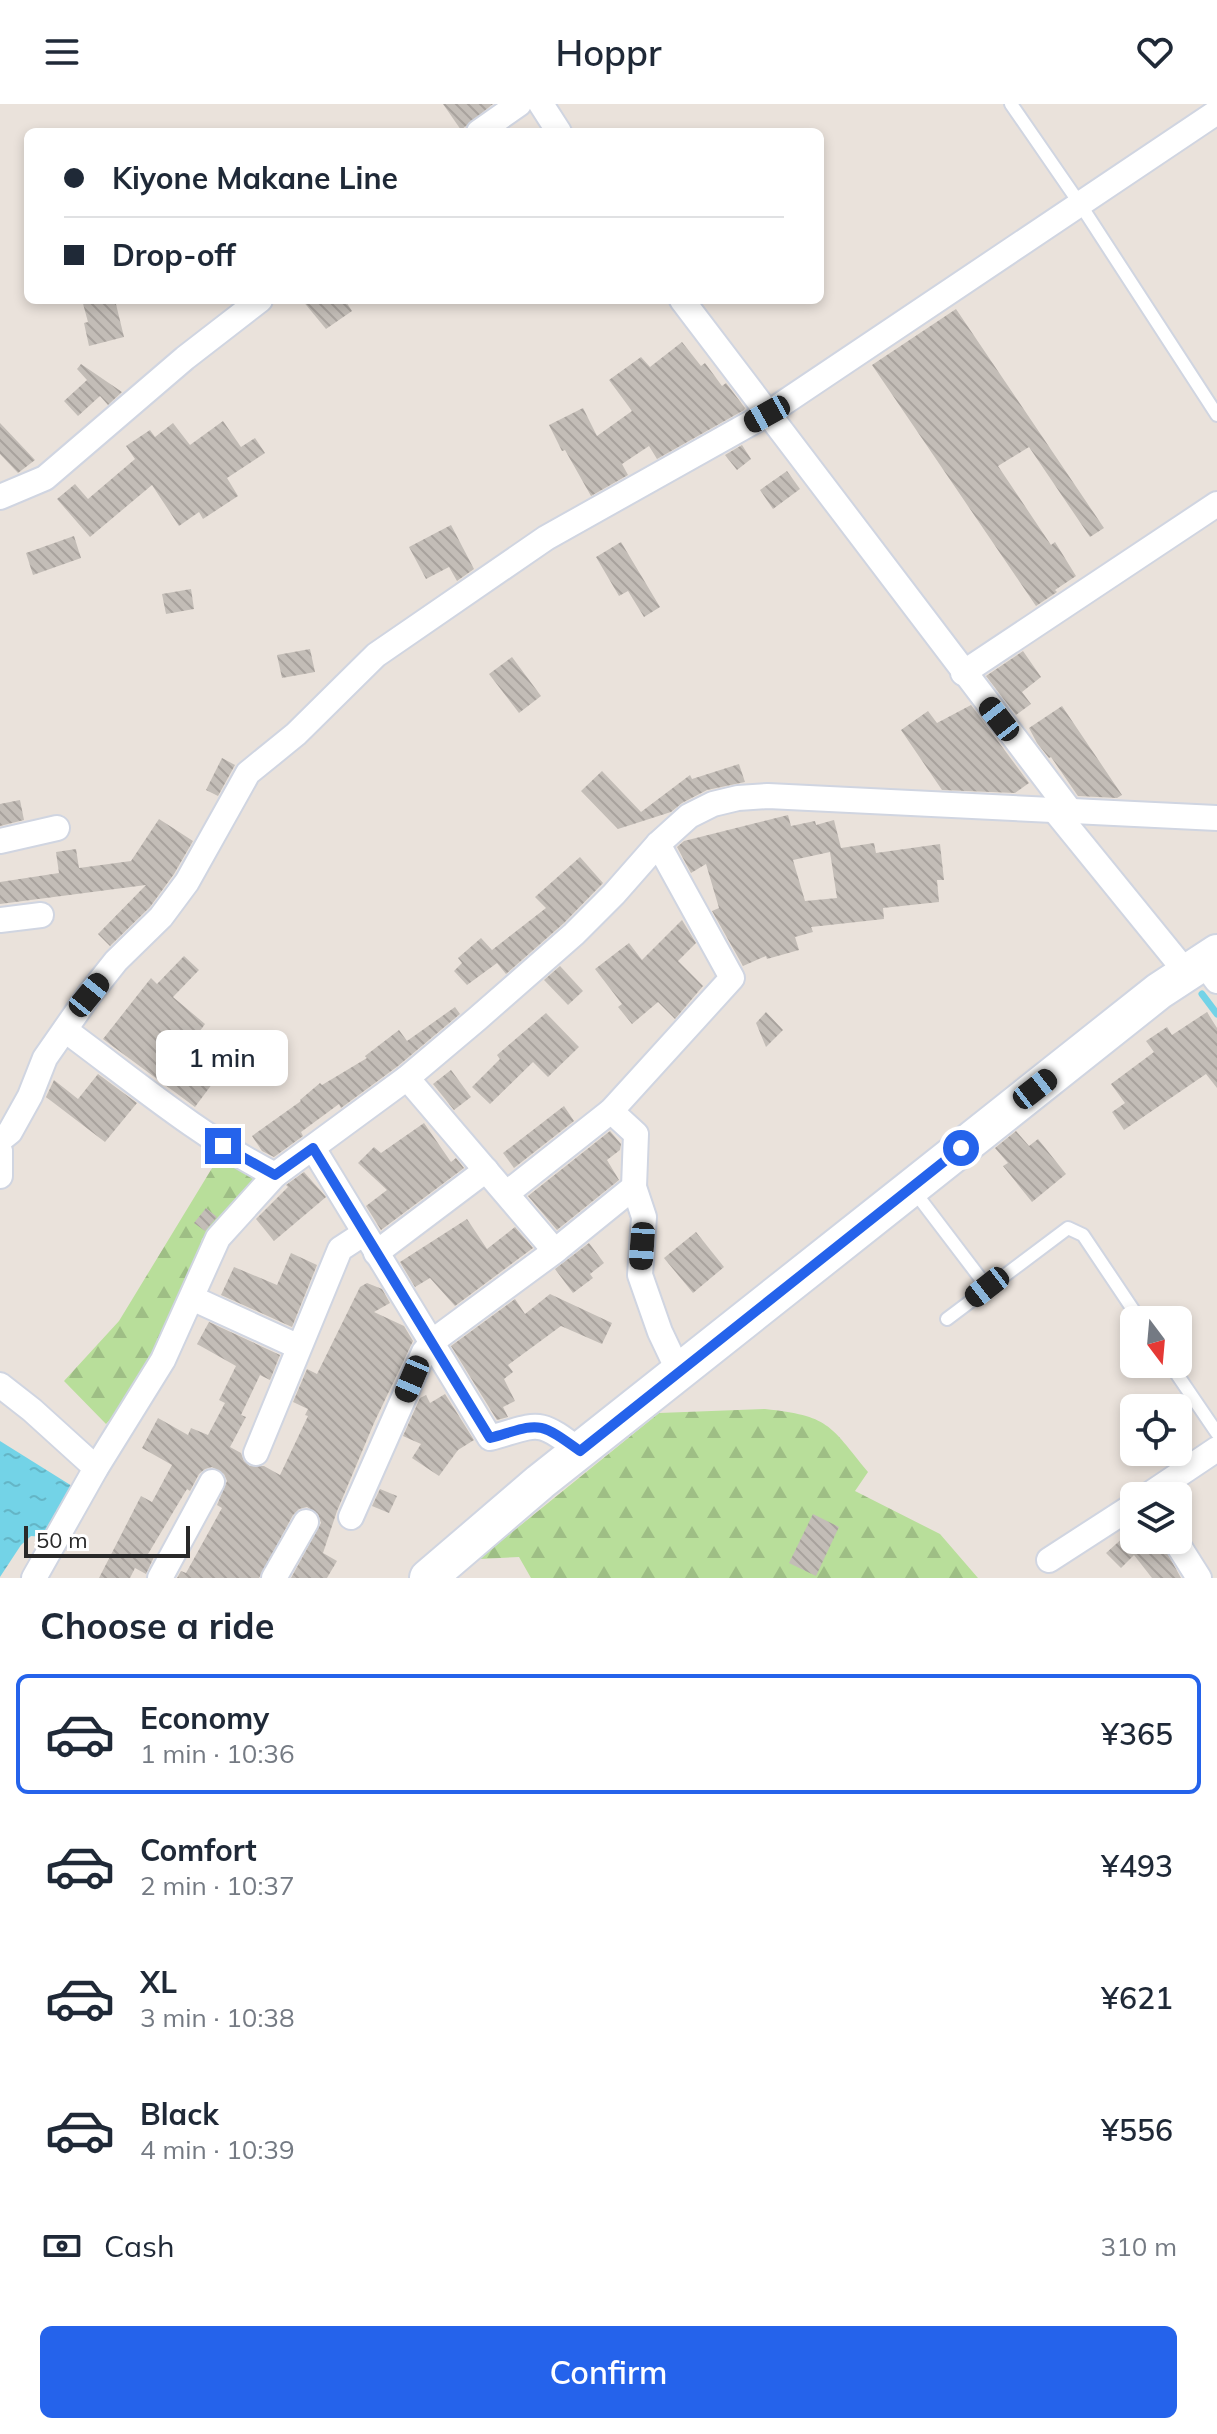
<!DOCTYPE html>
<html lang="en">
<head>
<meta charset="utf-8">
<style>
	:root { --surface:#fff; --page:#f6f6f7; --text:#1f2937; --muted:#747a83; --line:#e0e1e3; --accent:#2563eb }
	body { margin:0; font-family:Mulish,sans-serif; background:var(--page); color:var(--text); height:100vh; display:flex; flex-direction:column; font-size:30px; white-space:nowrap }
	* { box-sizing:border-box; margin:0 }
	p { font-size:26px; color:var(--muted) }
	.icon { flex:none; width:44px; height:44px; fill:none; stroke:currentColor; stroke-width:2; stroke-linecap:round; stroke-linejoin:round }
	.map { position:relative; height:1474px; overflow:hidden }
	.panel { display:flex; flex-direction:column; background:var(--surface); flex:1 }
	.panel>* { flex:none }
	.top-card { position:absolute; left:24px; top:24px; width:800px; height:176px; border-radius:12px; box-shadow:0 4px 12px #0003; display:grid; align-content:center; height:176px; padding:0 40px; background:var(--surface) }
	.needle { width:52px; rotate:164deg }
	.controls { position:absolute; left:1120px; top:1202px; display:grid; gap:16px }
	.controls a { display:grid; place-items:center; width:72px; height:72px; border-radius:12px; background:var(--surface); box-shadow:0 4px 12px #0003; font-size:40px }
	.scale { position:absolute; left:24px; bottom:20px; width:166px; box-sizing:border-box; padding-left:8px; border:4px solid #292929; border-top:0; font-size:22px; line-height:28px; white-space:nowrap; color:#292929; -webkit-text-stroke:6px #fff; paint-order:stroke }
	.end { position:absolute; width:36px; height:36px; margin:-18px; border:10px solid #2563eb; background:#fff; box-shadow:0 0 0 4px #fff }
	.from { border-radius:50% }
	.bubble { position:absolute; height:56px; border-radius:12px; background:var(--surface); box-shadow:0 4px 12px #0003; font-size:26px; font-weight:600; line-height:56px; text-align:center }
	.car { position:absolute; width:24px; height:48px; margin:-24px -12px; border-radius:10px; box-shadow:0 0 6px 2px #0007; background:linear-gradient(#222 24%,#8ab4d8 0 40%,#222 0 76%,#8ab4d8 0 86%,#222 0) }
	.top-card b { display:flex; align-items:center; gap:28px; height:76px; font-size:30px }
	.top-card b+b { border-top:2px solid var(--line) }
	.top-card i { width:20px; height:20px; background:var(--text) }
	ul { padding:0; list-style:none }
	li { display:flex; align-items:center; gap:24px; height:120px; margin:0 16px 12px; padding:0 24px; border:4px solid transparent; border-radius:12px }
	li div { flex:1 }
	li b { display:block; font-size:30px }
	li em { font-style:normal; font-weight:600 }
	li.current { border-color:var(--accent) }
	li>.icon { width:72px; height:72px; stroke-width:1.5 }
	h2 { padding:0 40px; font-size:36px; line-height:96px }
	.pay { display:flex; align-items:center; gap:20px; height:88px; padding:0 40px; font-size:30px }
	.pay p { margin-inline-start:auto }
	.action { display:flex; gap:16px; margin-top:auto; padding:16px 40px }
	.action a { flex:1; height:92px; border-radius:12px; background:var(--accent); color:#fff; font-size:32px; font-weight:600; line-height:92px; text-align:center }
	header { display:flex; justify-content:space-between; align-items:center; height:104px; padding:0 40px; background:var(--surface); font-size:36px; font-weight:600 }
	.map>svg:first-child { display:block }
	.forest { fill:url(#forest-firs) }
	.water { fill:url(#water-ripples) }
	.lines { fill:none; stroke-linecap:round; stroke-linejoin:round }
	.stream { stroke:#73d3e7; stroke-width:7 }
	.building { fill:url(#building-back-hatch); fill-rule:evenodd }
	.service-casing { stroke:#d0d5e1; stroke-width:16 }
	.minor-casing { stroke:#d0d5e1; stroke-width:28 }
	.secondary-casing { stroke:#d0d5e1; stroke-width:40 }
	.service { stroke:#fff; stroke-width:12 }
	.minor { stroke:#fff; stroke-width:24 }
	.secondary { stroke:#fff; stroke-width:36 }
	.route { stroke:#2563eb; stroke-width:10 }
</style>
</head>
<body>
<header><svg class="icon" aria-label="menu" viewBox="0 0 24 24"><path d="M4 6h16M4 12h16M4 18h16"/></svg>Hoppr<svg class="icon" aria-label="heart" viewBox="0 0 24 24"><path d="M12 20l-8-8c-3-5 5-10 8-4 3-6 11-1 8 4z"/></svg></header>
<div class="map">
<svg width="1217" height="1474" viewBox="0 0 1217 1474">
	<defs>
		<pattern id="forest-firs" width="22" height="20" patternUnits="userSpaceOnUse" patternTransform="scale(2)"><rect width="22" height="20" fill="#b8de9a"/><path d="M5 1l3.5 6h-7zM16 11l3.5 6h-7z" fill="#9ebe85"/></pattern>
		<pattern id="water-ripples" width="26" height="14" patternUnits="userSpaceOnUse" patternTransform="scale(2)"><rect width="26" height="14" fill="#73d3e7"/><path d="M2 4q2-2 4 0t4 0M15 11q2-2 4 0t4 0" fill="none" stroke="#64b5c6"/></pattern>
		<pattern id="building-back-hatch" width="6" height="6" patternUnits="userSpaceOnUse" patternTransform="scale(2)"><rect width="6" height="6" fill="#c3bdb7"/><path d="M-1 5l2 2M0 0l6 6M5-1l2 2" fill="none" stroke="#a8a29d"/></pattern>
	</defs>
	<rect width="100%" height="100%" fill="#eae2db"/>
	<g class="forest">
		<polygon points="220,1051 256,1075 202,1135 180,1205 144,1279 106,1320 64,1277 119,1217"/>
		<path d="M765 1305C829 1312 829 1320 868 1368L855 1387 940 1430 978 1474H531L519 1453 479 1455 659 1309Z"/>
	</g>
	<polygon class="water" points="0,1337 72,1382 44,1433 31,1432 21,1441 0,1473"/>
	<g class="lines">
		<polyline class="stream" points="1202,890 1217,910"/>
	</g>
	<g class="building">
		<polygon points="443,0 493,0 461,26"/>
		<polygon points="82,196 115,196 124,233 89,242 84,219 88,218"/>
		<polygon points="302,196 345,196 352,207 326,225"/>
		<polygon points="956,205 1104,424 1090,433 1029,343 998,362 1051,441 1055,438 1076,472 1055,486 1057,488 1036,502 872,261"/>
		<polygon points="682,238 701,262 705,259 722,282 726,279 745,304 744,306 657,355 649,342 622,360 628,371 591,392 565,346 562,347 549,321 583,304 597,332 632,307 609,276 641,253 650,263"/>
		<polygon points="81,260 122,288 108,301 100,292 78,312 64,297 87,276 77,265"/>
		<polygon points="223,317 241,343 255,334 265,349 227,374 238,392 203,415 199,408 179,422 152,381 90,433 57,395 75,380 88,395 135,355 126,342 150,326 155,333 173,319 190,341"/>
		<polygon points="0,319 35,356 18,369 0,350"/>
		<polygon points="742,341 751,355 737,366 725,351"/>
		<polygon points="787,367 800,385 773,405 760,386"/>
		<polygon points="451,421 474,465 457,477 449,463 426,475 409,443"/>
		<polygon points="74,432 81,454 33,471 26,449"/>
		<polygon points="621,438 660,503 644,513 628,487 619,492 596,453"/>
		<polygon points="191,485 194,505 166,510 162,490"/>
		<polygon points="310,545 315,568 282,574 277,551"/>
		<polygon points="1023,547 1041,573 1022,588 1031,600 1016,611 986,572"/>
		<polygon points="512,553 541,592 519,609 489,570"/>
		<polygon points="971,601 1029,679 1015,689 942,686 901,626 928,607 937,619"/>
		<polygon points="1062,602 1122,691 1117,694 1078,692 1051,653 1049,654 1037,639 1029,624"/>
		<polygon points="222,654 235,661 218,692 206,686"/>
		<polygon points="739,660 745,678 707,686 682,699 671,708 618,725 581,687 602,667 641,708 690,671 692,675"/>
		<polygon points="20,696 24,716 0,722 0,700"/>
		<path d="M788 711 791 722 815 717 816 721 834 716 841 744 874 739 876 749 940 740 944 776H937L939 798 883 804 884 815 811 823 813 828 795 833 799 846 767 855 766 852 743 862 712 807 719 804 706 760 691 769 677 743 684 737ZM830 748 837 794 805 797 793 756Z"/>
		<polygon points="159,715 193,737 174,770 150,803 110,842 98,830 146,781 0,800 0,778 59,769 56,748 76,745 79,764 131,757"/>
		<polygon points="580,753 603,779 564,819 506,870 497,859 467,881 454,867 462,859 458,854 481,834 492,846 546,804 535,793"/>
		<polygon points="682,816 696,839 678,857 703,882 675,915 658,898 632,920 618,903 622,900 595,865 629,839 642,856"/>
		<polygon points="184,852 199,866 173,893 205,920 189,942 221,968 195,1003 103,935 151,874 157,880"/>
		<polygon points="560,862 583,887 568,901 544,876"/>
		<polygon points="455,903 460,910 398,962 341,1004 339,1000 301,1028 303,1032 274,1053 262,1047 252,1032 301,997 300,996 320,979 322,981 367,954 365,952 399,926 407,937"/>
		<polygon points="766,908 783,926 766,943 756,919"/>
		<polygon points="1207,908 1217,924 1217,984 1206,970 1124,1026 1112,1008 1125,999 1111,980 1154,948 1146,937 1167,923 1172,931"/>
		<polygon points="546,909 579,943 548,973 533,958 490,1000 472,983 500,955 497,951"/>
		<polygon points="451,966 471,993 454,1006 433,980"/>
		<polygon points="98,970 137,999 105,1038 46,993 54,976 78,995"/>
		<polygon points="564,1002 574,1017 514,1064 503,1049"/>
		<polygon points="424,1019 451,1058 456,1054 464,1064 381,1126 366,1102 387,1086 358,1059 374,1043 381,1049"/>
		<polygon points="610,1027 621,1040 620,1046 607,1056 619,1076 557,1126 528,1092"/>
		<polygon points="1016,1027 1029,1042 1038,1035 1066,1070 1032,1098 1003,1062 1008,1059 995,1044"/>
		<polygon points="304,1068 326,1093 274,1137 256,1115 288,1083 286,1081"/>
		<polygon points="206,1104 217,1113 205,1127 194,1119"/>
		<polygon points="467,1115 487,1145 515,1123 533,1144 455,1202 430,1174 415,1183 400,1158"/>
		<polygon points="696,1128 724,1163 693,1189 664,1154"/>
		<polygon points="589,1139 604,1159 590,1170 593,1174 573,1189 555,1165"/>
		<polygon points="291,1149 317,1161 292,1223 221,1191 234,1163 277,1181"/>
		<polygon points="367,1179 382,1185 390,1199 374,1208 404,1222 413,1237 374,1319 337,1407 323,1449 337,1457 327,1474 291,1474 321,1419 318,1410 307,1403 299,1405 293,1411 259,1474 177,1474 181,1467 186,1469 222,1404 217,1401 227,1377 224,1370 212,1363 205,1365 199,1370 190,1387 187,1385 148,1450 154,1453 146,1470 135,1464 130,1474 99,1474 141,1392 152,1398 172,1361 142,1344 158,1314 188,1331 191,1324 208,1331 225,1299 219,1296 236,1262 197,1240 209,1218 280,1251 270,1276 260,1271 241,1311 246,1313 230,1343 241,1349 244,1357 250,1362 264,1362 280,1371 308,1312 305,1311 308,1305 293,1298 307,1265 317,1270 360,1183"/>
		<polygon points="550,1190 612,1219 602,1240 561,1222 508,1261 513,1268 504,1275 515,1297 503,1303 508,1313 497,1316 451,1242 515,1195 525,1210"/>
		<polygon points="445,1290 474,1336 458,1346 439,1372 412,1354 421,1340 403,1332 420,1294 426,1291 430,1299"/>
		<polygon points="380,1385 397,1392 389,1409 372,1402"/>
		<polygon points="813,1410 839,1423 816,1472 789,1459"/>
		<polygon points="1134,1424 1134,1436 1160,1436 1181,1474 1152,1474 1134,1451 1121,1464 1106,1449"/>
	</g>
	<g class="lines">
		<g class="service-casing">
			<g id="service">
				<polyline points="1011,0 1080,100 1217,311"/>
				<polyline points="914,1087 987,1183"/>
				<polyline points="947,1215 1068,1124 1083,1131 1140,1216"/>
				<polyline points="1170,1260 1217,1329"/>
			</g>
		</g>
		<g class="minor-casing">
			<g id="minor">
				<polyline points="541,0 559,28"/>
				<polyline points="479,28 519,0"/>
				<polyline points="682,196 1071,708"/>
				<polyline points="0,393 45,374 185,254 260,196"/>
				<polyline points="963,569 1217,400"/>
				<polyline points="1055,707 1186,868"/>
				<polyline points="0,737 57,724"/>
				<polyline points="0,816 41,811"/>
				<polyline points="1202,857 1217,877"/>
				<path d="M65 926C133 976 199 1032 275 1071"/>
				<polyline points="407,974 555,1147"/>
				<polyline points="0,1036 10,1028 30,992 45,954 89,891 116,857 161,813 187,778 248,669 296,630 376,551 546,434 767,310 1217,8"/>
				<path d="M313 1044 490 1334C540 1320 537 1314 580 1347"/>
				<polyline points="0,1047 0,1072"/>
				<polyline points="634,1083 644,1113 640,1171 660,1228 679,1268"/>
				<polyline points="507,1089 611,1007 732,874 658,740"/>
				<polyline points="376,1149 486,1066"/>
				<polyline points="192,1194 299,1243"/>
				<polyline points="0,1281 32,1306 96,1364"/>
				<polyline points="256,1349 340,1145 363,1130"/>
				<polyline points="1147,1392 1217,1345"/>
				<polyline points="351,1413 424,1248 433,1237 555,1147 634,1083 636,1030 611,1007"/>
				<polyline points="1175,1436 1199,1474"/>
				<polyline points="1049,1456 1134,1401"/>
				<polyline points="34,1474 96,1364 163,1256 218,1134 275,1071 407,974 477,915 574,830 614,790 658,740 689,712 713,700 738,694 768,692 1217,714"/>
				<polyline points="160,1474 212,1378"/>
				<polyline points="274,1474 306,1418"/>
			</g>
		</g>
		<g class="secondary-casing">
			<polyline id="secondary" points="428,1474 540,1378 911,1084 1159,887 1217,849"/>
		</g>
		<use href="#service" class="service"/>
		<use href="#minor" class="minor"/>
		<use href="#secondary" class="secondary"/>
	</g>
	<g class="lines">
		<path class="route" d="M223 1042 275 1071 313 1044 490 1334C540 1320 536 1315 580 1347L961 1044"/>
	</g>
</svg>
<div class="controls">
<a><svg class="needle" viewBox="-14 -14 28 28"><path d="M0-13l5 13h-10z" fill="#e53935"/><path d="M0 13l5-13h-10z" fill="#747a83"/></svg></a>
<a><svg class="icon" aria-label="locate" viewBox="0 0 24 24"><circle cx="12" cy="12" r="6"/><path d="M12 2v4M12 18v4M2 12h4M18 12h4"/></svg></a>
<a><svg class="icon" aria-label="layers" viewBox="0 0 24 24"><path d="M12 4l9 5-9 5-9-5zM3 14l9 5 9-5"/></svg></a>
</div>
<div class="scale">50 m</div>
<i class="end from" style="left:961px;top:1044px"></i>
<i class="end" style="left:223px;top:1042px"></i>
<div class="bubble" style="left:156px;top:926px;width:132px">1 min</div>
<i class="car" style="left:767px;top:310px;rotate:241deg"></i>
<i class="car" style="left:999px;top:615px;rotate:322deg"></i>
<i class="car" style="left:89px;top:891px;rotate:39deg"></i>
<i class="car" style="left:1035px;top:985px;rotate:52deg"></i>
<i class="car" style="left:642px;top:1142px;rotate:184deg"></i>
<i class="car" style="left:987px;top:1183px;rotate:232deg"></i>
<i class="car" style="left:412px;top:1275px;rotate:203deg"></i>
<div class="top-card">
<b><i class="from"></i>Kiyone Makane Line</b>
<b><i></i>Drop-off</b>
</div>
</div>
<section class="panel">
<h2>Choose a ride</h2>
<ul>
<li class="current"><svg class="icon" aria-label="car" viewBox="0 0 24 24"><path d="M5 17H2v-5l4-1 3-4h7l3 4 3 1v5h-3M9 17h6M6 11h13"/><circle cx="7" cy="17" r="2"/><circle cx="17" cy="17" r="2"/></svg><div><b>Economy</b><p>1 min · 10:36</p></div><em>¥365</em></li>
<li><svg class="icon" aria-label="car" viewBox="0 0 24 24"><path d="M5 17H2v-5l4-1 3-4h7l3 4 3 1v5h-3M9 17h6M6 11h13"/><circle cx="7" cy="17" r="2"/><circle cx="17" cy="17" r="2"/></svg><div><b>Comfort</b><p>2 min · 10:37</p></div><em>¥493</em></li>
<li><svg class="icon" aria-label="car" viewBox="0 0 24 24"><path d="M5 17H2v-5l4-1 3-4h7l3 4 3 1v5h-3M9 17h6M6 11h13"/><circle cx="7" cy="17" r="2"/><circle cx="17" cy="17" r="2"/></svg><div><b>XL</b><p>3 min · 10:38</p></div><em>¥621</em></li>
<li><svg class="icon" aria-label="car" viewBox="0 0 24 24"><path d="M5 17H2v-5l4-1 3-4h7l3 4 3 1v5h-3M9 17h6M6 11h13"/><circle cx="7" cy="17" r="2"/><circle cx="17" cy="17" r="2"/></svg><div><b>Black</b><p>4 min · 10:39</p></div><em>¥556</em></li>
</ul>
<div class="pay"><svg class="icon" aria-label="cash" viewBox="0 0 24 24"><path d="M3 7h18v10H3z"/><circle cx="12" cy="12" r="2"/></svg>Cash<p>310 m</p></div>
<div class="action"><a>Confirm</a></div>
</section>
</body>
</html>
